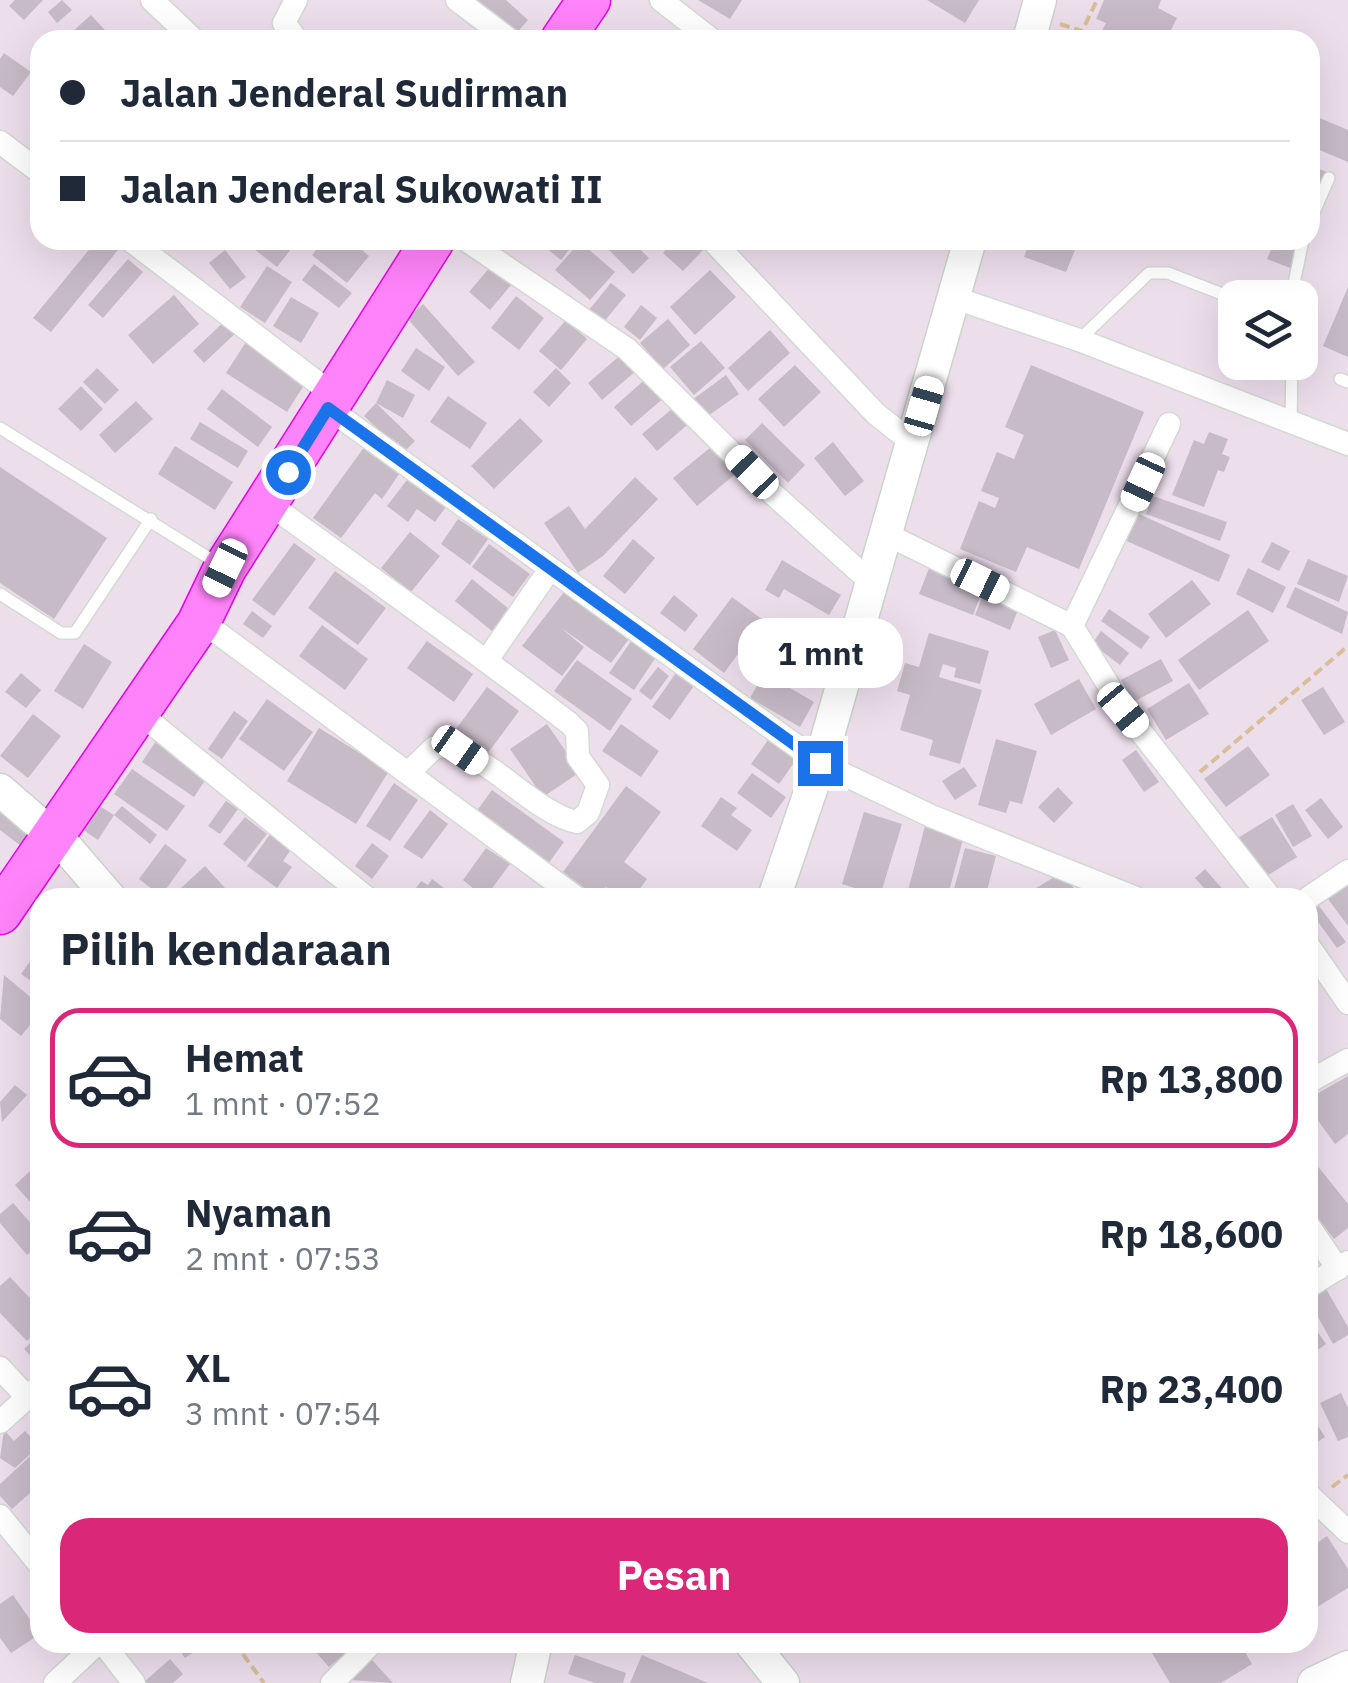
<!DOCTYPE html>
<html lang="id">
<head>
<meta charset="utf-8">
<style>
	:root { --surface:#fff; --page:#f6f6f7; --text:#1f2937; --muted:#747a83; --line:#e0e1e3; --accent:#db2777 }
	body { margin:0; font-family:"IBM Plex Sans",sans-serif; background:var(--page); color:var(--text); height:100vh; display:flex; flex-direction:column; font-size:38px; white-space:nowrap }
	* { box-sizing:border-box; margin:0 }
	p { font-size:32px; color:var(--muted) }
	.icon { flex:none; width:55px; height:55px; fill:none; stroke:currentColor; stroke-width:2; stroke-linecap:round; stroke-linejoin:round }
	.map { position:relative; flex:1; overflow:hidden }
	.sheet { position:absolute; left:30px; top:888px; width:1288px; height:765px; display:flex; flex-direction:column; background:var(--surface); border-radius:30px; box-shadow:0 10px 40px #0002 }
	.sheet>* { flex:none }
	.banner { position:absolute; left:30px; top:30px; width:1290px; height:220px; border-radius:30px; box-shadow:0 10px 40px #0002; display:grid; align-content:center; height:220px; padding:0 30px; background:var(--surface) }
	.fabs { position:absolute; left:1218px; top:280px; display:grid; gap:20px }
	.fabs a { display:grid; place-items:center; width:100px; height:100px; border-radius:20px; background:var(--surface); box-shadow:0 10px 40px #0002; font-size:50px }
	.end { position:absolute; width:45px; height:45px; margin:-22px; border:12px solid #1a73e8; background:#fff; box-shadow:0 0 0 5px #fff }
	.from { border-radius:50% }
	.bubble { position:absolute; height:70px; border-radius:30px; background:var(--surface); box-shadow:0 10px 40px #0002; font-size:32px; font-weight:700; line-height:70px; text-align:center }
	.car { position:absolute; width:30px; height:60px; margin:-30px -15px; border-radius:12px; box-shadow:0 0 8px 2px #0007; background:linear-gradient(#fff 24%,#345 0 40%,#fff 0 76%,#345 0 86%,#fff 0) }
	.banner b { display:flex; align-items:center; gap:35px; height:95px; font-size:38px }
	.banner b+b { border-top:2px solid var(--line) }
	.banner i { width:25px; height:25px; background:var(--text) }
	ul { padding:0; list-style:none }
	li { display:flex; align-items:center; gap:30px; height:140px; margin:0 20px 15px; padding:0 10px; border:5px solid transparent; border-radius:30px }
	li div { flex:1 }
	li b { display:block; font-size:38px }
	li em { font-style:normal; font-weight:700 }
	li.current { border-color:var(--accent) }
	li>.icon { width:90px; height:90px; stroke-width:1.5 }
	h2 { padding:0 30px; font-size:45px; line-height:120px }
	.primary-button { display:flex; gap:20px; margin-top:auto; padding:20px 30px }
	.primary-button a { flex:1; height:115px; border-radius:30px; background:var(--accent); color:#fff; font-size:40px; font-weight:700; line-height:115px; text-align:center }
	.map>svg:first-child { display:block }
	.building { fill:#c7bbc7 }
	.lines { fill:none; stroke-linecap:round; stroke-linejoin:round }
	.lane-casing { stroke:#d2dad2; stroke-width:14 }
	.street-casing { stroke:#d2dad2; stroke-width:25 }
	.secondary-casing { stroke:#cad4ca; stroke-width:35 }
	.highway-casing { stroke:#e700eb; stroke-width:45 }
	.path { stroke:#dabe9a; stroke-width:4; stroke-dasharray:10 5; stroke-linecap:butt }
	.lane { stroke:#fff; stroke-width:11 }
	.street { stroke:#fff; stroke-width:22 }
	.secondary { stroke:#fff; stroke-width:32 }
	.highway { stroke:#ff83fa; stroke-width:42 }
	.route { stroke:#1a73e8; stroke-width:12 }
</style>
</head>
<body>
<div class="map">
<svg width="1348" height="1683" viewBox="0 0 1348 1683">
	<rect width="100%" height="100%" fill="#eddeec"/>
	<g class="building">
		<polygon points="15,0 43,0 24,20 9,6"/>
		<polygon points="62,0 72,10 57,23 48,12"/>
		<polygon points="474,0 506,0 528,20 513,37"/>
		<polygon points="698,0 742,0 730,19"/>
		<polygon points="927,0 979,0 965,23"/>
		<polygon points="1104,0 1161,0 1158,8 1177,18 1166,40 1097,40 1106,23 1096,19"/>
		<polygon points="91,15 114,40 63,40"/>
		<polygon points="4,53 31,72 13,96 0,87 0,59"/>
		<polygon points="1310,114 1348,130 1348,162 1310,146"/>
		<polygon points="1310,165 1331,174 1310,226"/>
		<polygon points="97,240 105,240 118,250 51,332 33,318"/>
		<polygon points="253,240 298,240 277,267 249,245"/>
		<polygon points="324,240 350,240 369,256 347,283 312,255"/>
		<polygon points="536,240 577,240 561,260"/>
		<polygon points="615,240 630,240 649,258 633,274 607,248"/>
		<polygon points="675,240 695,240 704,249 683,271 663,253"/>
		<polygon points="1030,240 1079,240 1066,272 1024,257"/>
		<polygon points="1275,240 1304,240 1293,269 1267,259"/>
		<polygon points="580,242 615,272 590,300 555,270"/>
		<polygon points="225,250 246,277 230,289 209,263"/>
		<polygon points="128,259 143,272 103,318 88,305"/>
		<polygon points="314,264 352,293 339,308 302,280"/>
		<polygon points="267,266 292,282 265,323 240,307"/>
		<polygon points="491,266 512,284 490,310 469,292"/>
		<polygon points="710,270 736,297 695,335 670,307"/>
		<polygon points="611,283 626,295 603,323 588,311"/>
		<polygon points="1348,287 1348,357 1323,346"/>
		<polygon points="174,295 199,324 153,364 128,335"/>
		<polygon points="516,296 544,318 519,350 491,328"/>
		<polygon points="291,297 319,313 301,343 273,326"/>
		<polygon points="423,304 475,362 458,376 407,318"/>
		<polygon points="641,305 657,318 640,340 624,327"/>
		<polygon points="230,316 241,328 204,363 193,351"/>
		<polygon points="668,319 690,345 663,369 640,343"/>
		<polygon points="566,320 587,339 561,370 539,351"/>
		<polygon points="770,330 790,353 748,391 728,368"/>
		<polygon points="701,341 725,368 694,395 670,367"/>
		<polygon points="246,342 306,382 287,412 226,373"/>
		<polygon points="416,348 445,367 429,391 401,371"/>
		<polygon points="623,353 637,370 602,400 588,383"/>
		<polygon points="795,365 821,392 784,427 758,399"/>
		<polygon points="1031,365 1144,412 1079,569 1027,547 1016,572 960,549 979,501 995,508 999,498 981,491 997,452 1014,459 1024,435 1005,427"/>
		<polygon points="97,368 119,390 105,404 83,382"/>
		<polygon points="556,368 571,383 549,407 533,392"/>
		<polygon points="726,375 739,394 705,418 692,400"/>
		<polygon points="649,376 666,396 631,426 614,407"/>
		<polygon points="387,380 415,395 403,418 376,403"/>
		<polygon points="81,386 103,409 81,431 58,409"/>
		<polygon points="222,389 272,427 258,447 207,409"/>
		<polygon points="448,396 487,423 470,449 430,422"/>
		<polygon points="136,401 153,419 115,453 99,435"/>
		<polygon points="376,403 415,441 403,453 364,416"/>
		<polygon points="679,403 694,419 657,451 642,434"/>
		<polygon points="520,418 543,441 494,489 471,466"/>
		<polygon points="200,422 248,451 238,468 190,439"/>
		<polygon points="762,423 805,465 788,483 745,440"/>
		<polygon points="1209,432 1228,439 1222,454 1230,457 1224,472 1218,470 1204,507 1172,495 1194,440 1204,444"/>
		<polygon points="370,439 406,464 382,499 375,493 341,538 313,518"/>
		<polygon points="833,442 864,481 845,496 814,458"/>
		<polygon points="716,443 739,471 697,506 673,478"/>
		<polygon points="175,446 233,482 215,510 158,474"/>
		<polygon points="0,467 107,538 54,619 0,583"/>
		<polygon points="410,476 448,504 435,522 417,509 408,522 387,506"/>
		<polygon points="635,477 658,499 603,556 578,573 544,523 569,506 585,529"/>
		<polygon points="1153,496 1227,522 1220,541 1146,514"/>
		<polygon points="1132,511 1230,555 1219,582 1120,538"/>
		<polygon points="458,519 488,539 470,565 441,544"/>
		<polygon points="410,532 440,556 411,592 381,568"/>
		<polygon points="633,539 655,558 625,594 603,576"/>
		<polygon points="1272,542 1290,551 1279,571 1261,562"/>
		<polygon points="294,543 316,559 274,616 252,600"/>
		<polygon points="489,544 530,574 513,597 472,567"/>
		<polygon points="1308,559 1348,576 1339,602 1297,584"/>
		<polygon points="782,560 841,595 829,615 784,589 779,598 765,590"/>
		<polygon points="931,563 985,584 973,615 919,594"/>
		<polygon points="1248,568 1286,587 1273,613 1236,594"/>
		<polygon points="335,571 386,608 358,645 308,608"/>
		<polygon points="472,579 509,609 492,631 455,601"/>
		<polygon points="1192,580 1211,604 1166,638 1148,614"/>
		<polygon points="1295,587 1348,612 1342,634 1286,607"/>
		<polygon points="985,590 1020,605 1010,630 975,615"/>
		<polygon points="564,592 629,639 611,663 561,628 584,647 562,676 522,646"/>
		<polygon points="674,595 698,615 685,632 660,613"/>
		<polygon points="732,597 763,620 724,673 693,649"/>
		<polygon points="1109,609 1150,637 1141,649 1101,621"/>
		<polygon points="1248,610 1269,641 1199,690 1178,660"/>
		<polygon points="252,611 272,626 263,638 243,624"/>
		<polygon points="322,625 368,659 345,690 299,656"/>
		<polygon points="1055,630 1069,660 1051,668 1038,637"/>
		<polygon points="1101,631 1129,653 1120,665 1092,644"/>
		<polygon points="929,633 989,651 980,684 954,677 956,668 943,664 939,677 982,690 960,764 929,755 933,740 900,730 910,695 897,691 905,663 919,667"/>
		<polygon points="634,637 658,654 634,690 609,673"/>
		<polygon points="796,639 834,658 820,687 782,668"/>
		<polygon points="427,641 473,674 454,702 407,668"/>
		<polygon points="84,644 112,662 83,709 54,691"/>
		<polygon points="1161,659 1173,681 1133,702 1121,680"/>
		<polygon points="577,660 632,699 610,731 554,691"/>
		<polygon points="658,667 669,676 651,700 639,691"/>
		<polygon points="678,670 696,683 670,720 652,707"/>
		<polygon points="21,673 41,690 26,708 5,692"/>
		<polygon points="764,673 814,702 800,727 750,698"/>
		<polygon points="1079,679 1096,709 1051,735 1034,704"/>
		<polygon points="1189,683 1209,714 1166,740 1147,709"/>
		<polygon points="487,687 519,711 488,753 456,729"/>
		<polygon points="1323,687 1345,722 1324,735 1301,700"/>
		<polygon points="267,699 313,732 284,771 239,739"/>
		<polygon points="234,711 248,721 222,759 208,749"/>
		<polygon points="33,714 61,736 28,778 0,756"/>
		<polygon points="547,724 580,772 543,797 510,749"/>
		<polygon points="621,724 659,751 641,777 602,751"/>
		<polygon points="319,728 389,771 356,824 287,781"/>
		<polygon points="996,739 1037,751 1022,804 1010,801 1006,813 978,805"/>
		<polygon points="768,740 796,760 779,784 751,764"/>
		<polygon points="156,741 208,776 194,797 142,762"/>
		<polygon points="1248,746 1270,775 1226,807 1204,779"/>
		<polygon points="1136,750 1159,782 1144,792 1122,760"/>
		<polygon points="964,767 977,786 955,800 942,781"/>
		<polygon points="132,769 185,806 167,831 114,794"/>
		<polygon points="752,773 786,797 771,818 737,793"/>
		<polygon points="394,783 418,800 390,841 366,826"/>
		<polygon points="626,786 661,812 624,862 647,879 633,898 620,898 606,887 598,898 563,872"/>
		<polygon points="1058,787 1073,803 1054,823 1038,807"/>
		<polygon points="492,790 564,842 548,864 476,812"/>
		<polygon points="721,797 737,808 731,815 752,830 737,851 701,826"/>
		<polygon points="1321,798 1343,827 1328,839 1305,810"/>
		<polygon points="226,801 238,809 220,834 208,826"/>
		<polygon points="1293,804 1312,836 1293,847 1275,815"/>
		<polygon points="0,805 41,827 25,849 0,830"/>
		<polygon points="98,805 114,815 98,840 82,829"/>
		<polygon points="122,806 157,835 150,844 114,815"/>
		<polygon points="430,810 448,824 422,859 403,847"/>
		<polygon points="864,812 902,824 880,896 842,884"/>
		<polygon points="245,817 267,834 245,862 223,844"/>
		<polygon points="1272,817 1297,857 1259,881 1233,841"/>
		<polygon points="925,826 964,836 947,898 906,898"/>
		<polygon points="274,829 295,844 283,861 292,867 277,888 247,866"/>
		<polygon points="372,843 389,856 372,879 355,866"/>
		<polygon points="165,844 187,860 161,896 139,879"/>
		<polygon points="486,848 510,864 485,898 463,880"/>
		<polygon points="965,848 996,856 985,898 953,893"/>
		<polygon points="205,866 225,888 214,898 170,898"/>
		<polygon points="1205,869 1226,893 1221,898 1213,898 1195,878"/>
		<polygon points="1063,872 1078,895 1035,898 1031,891"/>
		<polygon points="432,879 452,894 449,898 409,898 421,881 428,885"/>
		<polygon points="1348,881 1348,926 1322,891"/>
		<polygon points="1319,906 1346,942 1337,948 1311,912"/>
		<polygon points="34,956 40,960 40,987 21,974"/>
		<polygon points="4,975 40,1005 40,1013 21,1036 0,1019"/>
		<polygon points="1348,1076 1348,1134 1335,1144 1308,1107 1308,1099"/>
		<polygon points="15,1085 27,1095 2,1122 0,1102"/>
		<polygon points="1308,1154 1348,1204 1348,1228 1334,1239 1308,1205"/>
		<polygon points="40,1162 40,1213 15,1185"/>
		<polygon points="13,1203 40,1234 40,1245 27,1255 0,1223 0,1214"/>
		<polygon points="10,1277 40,1309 40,1328 27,1341 0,1313 0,1286"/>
		<polygon points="1322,1282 1348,1327 1348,1335 1333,1344 1308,1299 1308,1290"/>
		<polygon points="1308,1318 1326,1344 1313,1353 1308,1346"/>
		<polygon points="40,1333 40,1363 38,1364 24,1349"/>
		<polygon points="1341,1393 1348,1408 1348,1437 1338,1441 1320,1403"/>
		<polygon points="1311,1415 1325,1437 1308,1448 1308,1417"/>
		<polygon points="4,1430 14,1441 25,1431 39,1446 15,1468 0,1458"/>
		<polygon points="37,1450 40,1484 12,1509 0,1496 0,1484"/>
		<polygon points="1327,1536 1348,1569 1348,1588 1312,1610 1308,1604 1308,1549"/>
		<polygon points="13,1595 40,1634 11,1653 0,1638 0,1604"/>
		<polygon points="174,1642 208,1642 185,1658"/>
		<polygon points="307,1642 344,1642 350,1649 329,1667"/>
		<polygon points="1158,1642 1239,1642 1252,1664 1221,1683 1170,1683 1149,1648"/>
		<polygon points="575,1655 626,1673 623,1683 595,1683 568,1674"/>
		<polygon points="642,1655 708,1683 630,1683"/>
		<polygon points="170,1659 183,1674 173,1683 143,1683"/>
		<polygon points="372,1660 393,1683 350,1680"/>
	</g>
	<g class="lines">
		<g class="lane-casing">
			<g id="lane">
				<polyline points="1310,221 1329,178"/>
				<polyline points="1291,298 1303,240"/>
				<polyline points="1079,340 1149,273 1168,273 1235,299"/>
				<polyline points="1340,379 1348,382"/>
				<polyline points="1291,423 1292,362"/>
				<polyline points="0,428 217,563"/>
				<polyline points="0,594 61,633 75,633 151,519"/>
			</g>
		</g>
		<g class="street-casing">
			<g id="street">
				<polyline points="152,0 194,40"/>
				<polyline points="296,0 284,23 297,40"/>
				<polyline points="457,0 510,40"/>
				<polyline points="661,0 712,40"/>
				<polyline points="0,142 40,172"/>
				<polyline points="130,240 335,396"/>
				<polyline points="466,240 627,349 773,494 873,584"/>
				<polyline points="712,240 876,414 913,443"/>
				<polyline points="955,298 1079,340 1348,444"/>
				<polyline points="328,408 820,763 931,816 1136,898"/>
				<polyline points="1169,424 1072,626 1123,709 1271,898"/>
				<path d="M268 503C368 576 470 647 569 723L577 731 578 757 598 785 588 813 577 822C531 813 476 740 435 747L409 772"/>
				<polyline points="888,535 1072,626"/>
				<polyline points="198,624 219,634 577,898"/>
				<polyline points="487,660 550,569"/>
				<polyline points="138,712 367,898"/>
				<polyline points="1308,898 1348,871"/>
				<polyline points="1308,945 1348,1003"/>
				<polyline points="1308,1082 1348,1060"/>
				<polyline points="1308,1225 1338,1269"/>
				<polyline points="1308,1287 1348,1262"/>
				<polyline points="0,1368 27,1397"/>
				<polyline points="0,1422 40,1386"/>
				<polyline points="1308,1494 1348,1532"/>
				<polyline points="0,1516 40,1565"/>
				<polyline points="102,1642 134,1683"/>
				<polyline points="55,1683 99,1642"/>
				<polyline points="332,1683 373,1642"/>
			</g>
		</g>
		<g class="secondary-casing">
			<g id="secondary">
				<polyline points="1029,40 1040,0"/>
				<polyline points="0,790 65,846 110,898"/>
				<polyline points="774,898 820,763 970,240"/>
				<polyline points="750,1642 783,1683"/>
				<polyline points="527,1683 536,1642"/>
				<polyline points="1314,1683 1348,1667"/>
			</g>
		</g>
		<g class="highway-casing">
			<g id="highway">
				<polyline points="562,40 589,0"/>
				<polyline points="0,913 198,624 225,568 433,240"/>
			</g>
		</g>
		<g class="path">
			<polyline points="1060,24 1082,31 1097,0"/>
			<polyline points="1200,772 1348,646"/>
			<polyline points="1332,1487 1348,1475"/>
			<polyline points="234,1642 264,1683"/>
		</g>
		<use href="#lane" class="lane"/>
		<use href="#street" class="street"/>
		<use href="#secondary" class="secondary"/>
		<use href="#highway" class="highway"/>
	</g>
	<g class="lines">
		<polyline class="route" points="288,472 328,408 820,763"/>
	</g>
</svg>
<div class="fabs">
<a><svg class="icon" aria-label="layers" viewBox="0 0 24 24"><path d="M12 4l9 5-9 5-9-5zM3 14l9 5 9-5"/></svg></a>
</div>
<i class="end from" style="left:288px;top:472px"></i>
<i class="end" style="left:820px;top:763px"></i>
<div class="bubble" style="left:738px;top:618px;width:165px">1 mnt</div>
<i class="car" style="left:924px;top:406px;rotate:16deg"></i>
<i class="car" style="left:752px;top:472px;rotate:316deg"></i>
<i class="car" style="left:1143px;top:482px;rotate:205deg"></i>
<i class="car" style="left:225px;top:568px;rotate:206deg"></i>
<i class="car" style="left:980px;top:581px;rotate:116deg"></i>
<i class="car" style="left:1123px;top:710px;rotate:140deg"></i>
<i class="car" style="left:460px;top:750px;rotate:125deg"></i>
<div class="banner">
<b><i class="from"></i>Jalan Jenderal Sudirman</b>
<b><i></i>Jalan Jenderal Sukowati II</b>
</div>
<section class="sheet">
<h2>Pilih kendaraan</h2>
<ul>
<li class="current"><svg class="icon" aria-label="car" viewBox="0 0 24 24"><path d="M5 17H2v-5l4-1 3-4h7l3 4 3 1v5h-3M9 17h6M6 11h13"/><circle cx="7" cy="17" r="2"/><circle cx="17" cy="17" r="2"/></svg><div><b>Hemat</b><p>1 mnt · 07:52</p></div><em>Rp 13,800</em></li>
<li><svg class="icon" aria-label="car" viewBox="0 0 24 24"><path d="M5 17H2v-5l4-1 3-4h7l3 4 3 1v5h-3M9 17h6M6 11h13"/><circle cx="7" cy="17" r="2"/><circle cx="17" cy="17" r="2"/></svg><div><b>Nyaman</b><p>2 mnt · 07:53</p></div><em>Rp 18,600</em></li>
<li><svg class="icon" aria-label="car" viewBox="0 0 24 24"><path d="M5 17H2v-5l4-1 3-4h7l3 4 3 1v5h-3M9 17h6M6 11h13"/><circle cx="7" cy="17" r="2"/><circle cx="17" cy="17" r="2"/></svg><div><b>XL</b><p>3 mnt · 07:54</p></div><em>Rp 23,400</em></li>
</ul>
<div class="primary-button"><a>Pesan</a></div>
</section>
</div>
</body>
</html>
